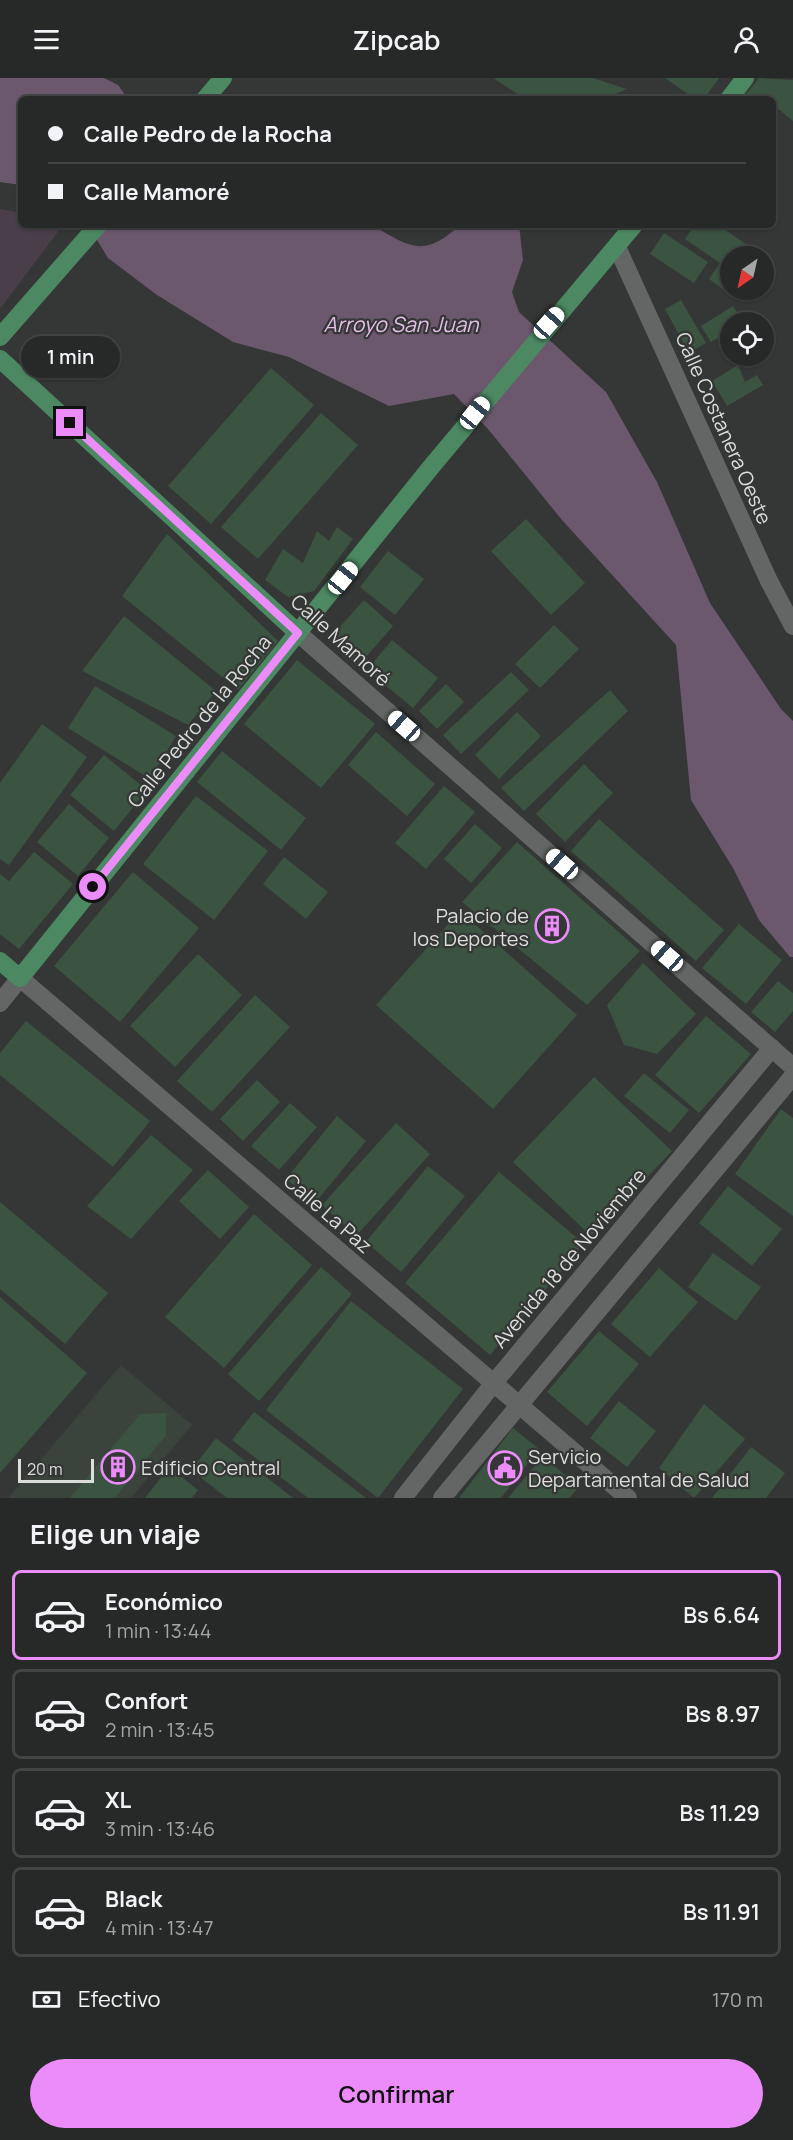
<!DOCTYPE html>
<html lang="es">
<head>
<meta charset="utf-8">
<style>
	:root { --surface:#272928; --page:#333534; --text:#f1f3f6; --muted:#a4a6a8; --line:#434545; --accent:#ec8cfa }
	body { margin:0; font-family:Manrope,sans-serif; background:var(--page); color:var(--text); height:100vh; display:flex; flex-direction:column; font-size:22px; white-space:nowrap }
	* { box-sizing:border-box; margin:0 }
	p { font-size:20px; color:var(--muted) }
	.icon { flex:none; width:33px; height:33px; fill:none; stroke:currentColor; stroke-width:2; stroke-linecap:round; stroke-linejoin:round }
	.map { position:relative; height:1420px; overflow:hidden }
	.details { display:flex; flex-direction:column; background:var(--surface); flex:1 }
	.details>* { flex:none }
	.top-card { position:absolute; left:18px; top:18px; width:758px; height:132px; border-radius:9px; box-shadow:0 2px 4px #0004,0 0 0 2px var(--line); display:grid; align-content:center; height:132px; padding:0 30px; background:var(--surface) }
	.needle { width:39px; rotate:214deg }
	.fabs { position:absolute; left:720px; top:168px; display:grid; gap:12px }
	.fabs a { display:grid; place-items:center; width:54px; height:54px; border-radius:50%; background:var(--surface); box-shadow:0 2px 4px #0004,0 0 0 2px var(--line); font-size:30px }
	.scale { position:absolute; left:18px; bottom:15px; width:76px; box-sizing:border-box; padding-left:6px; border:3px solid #dcdedc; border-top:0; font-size:16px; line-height:21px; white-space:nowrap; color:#dcdedc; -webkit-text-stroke:4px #343735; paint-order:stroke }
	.end { position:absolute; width:27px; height:27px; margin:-14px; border:8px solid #ec8cfa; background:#111; box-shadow:0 0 0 3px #111 }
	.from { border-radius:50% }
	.bubble { position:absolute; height:42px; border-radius:21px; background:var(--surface); box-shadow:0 2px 4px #0004,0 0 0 2px var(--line); font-size:20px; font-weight:600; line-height:42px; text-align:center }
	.car { position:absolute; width:18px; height:36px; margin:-18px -9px; border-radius:8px; box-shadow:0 0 4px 2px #0007; background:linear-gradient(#fff 24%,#345 0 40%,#fff 0 76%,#345 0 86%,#fff 0) }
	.top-card b { display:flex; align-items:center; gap:21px; height:57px; font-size:22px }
	.top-card b+b { border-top:2px solid var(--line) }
	.top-card i { width:15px; height:15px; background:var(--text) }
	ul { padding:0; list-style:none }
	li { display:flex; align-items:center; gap:18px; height:90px; margin:0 12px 9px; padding:0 18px; border:3px solid var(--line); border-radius:9px }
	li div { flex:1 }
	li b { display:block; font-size:22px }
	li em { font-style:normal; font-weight:600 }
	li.active { border-color:var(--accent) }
	li>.icon { width:54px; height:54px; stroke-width:1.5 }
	h2 { padding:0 30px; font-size:27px; line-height:72px }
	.pay { display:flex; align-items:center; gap:15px; height:66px; padding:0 30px; font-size:22px }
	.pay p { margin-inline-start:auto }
	.button { display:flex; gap:12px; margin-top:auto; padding:12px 30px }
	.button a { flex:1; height:69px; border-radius:36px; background:var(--accent); color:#111; font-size:24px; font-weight:600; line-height:69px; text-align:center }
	header { display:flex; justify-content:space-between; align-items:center; height:78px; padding:0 30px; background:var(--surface); font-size:27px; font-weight:600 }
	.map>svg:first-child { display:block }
	.built { fill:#3a433c }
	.green { fill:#4a3e4b }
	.water { fill:#6b586d }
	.building { fill:#3b5341 }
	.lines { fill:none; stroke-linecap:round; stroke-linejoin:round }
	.street { stroke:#636664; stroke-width:18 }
	.primary { stroke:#4c8862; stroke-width:18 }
	.route { stroke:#ec8cfa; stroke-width:8 }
	.labels { text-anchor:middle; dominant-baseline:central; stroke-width:4.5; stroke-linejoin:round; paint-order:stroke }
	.street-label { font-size:20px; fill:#dcdedc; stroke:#343735 }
	.poi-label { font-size:20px; fill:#dcdedc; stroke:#343735; text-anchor:start }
	.water-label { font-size:21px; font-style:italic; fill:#e4bee9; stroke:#343735 }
</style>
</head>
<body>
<header><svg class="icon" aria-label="menu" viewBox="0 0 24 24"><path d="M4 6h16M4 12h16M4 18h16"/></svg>Zipcab<svg class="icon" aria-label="person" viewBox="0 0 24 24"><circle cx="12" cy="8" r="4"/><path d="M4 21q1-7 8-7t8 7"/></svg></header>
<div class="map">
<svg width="793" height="1420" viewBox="0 0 793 1420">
	<rect width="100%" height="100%" fill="#343735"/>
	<polygon class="built" points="121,1287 192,1347 131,1420 8,1420"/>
	<polygon class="green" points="0,131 21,135 21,147 63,147 0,231"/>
	<g class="water">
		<polygon points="0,0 104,0 118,7 128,21 21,21 21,107 0,104"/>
		<path d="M88 147H372C410 169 423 181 460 147H519L523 182 512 214 519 234 606 314 657 404 710 525 781 631 793 643V879H790L759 842 733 790 691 722 676 567 562 442 488 351 454 316 389 328 289 279 233 264 157 217 108 180Z"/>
	</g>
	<g class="building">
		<polygon points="493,0 593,0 627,11 605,21 525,21"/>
		<polygon points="665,0 719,0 704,21 695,21"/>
		<polygon points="759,0 793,2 793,43 777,30 772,36 772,21 742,21"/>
		<polygon points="695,147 718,147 756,173 753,178 730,178 730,211 728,215 709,201 720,185 685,161"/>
		<polygon points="664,155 708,184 694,205 650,176"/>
		<polygon points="681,222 706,265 689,275 665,231"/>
		<polygon points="733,228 743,244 730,244 730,253 711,264 701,248"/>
		<polygon points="738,287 745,304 757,297 763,307 727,328 712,303"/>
		<polygon points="271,290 314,327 211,446 168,408"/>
		<polygon points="321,335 358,367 258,481 221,449"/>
		<polygon points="526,441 585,505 551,537 491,473"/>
		<polygon points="337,449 353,461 314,513 288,519 265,502 283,471 303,485 317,453 329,463"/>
		<polygon points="167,456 278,563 238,612 122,518"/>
		<polygon points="388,473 424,501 395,537 360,509"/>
		<polygon points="364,522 393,548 358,588 328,562"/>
		<polygon points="124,538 216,613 188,647 82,593"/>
		<polygon points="554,547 579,571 540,610 515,586"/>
		<polygon points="392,562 438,600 413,630 367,592"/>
		<polygon points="297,582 375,646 321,710 244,646"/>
		<polygon points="511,594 529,612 461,676 443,657"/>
		<polygon points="446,606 464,624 437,651 419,633"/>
		<polygon points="95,608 176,658 150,701 68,650"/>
		<polygon points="610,612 628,633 524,733 501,710"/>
		<polygon points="517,634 541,658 499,701 475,677"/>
		<polygon points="42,646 87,679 9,787 0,781 0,705"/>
		<polygon points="376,654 435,706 407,738 348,687"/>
		<polygon points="222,673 306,740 281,772 197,704"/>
		<polygon points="104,677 147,712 114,753 70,717"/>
		<polygon points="584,686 613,715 565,764 536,736"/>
		<polygon points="444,708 475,734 426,791 395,765"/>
		<polygon points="196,718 268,773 214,842 143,786"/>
		<polygon points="69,726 109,760 78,798 37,764"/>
		<polygon points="599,741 724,852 696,883 571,773"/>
		<polygon points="475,746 502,770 471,805 444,781"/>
		<polygon points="517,764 640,873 587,927 462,824"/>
		<polygon points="34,774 73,806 19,871 0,856 0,796 9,803"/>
		<polygon points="284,779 328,814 306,841 263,806"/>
		<polygon points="133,794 199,850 120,944 54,888"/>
		<polygon points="460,833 577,937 493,1031 376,927"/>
		<polygon points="739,846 782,882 746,926 702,890"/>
		<polygon points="198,876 242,917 175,989 130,948"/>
		<polygon points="643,885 696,936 657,976 624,967 607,927"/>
		<polygon points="778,903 793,915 793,933 775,954 751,934"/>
		<polygon points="255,917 290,949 212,1034 177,1003"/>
		<polygon points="706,938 751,976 699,1035 655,997"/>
		<polygon points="26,943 150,1043 113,1089 0,997 0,975"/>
		<polygon points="644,995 689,1032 670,1055 624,1018"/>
		<polygon points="594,999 672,1073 591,1158 513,1084"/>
		<polygon points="257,1002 280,1024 243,1063 220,1041"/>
		<polygon points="290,1025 317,1049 279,1092 251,1068"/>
		<polygon points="781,1031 793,1040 793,1138 735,1096"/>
		<polygon points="337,1038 366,1063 315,1125 286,1101"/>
		<polygon points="396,1045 430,1076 356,1158 322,1127"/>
		<polygon points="151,1057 193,1092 131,1161 87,1128"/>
		<polygon points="428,1088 465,1118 401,1194 366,1164"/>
		<polygon points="208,1092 249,1129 220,1161 179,1123"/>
		<polygon points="499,1094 584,1166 490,1277 405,1205"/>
		<polygon points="728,1108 782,1151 752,1188 699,1145"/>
		<polygon points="0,1124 108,1215 65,1266 0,1211"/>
		<polygon points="254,1136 312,1187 224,1290 165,1239"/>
		<polygon points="713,1175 761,1209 736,1243 688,1209"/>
		<polygon points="321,1189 352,1216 259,1323 228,1296"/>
		<polygon points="659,1190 698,1224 650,1279 611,1246"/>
		<polygon points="0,1219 87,1295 0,1395"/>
		<polygon points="351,1223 463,1311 378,1420 266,1332"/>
		<polygon points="599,1253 639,1286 587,1348 547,1314"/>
		<polygon points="619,1323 656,1353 627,1389 590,1360"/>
		<polygon points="704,1326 745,1361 694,1420 659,1390"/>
		<polygon points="254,1334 366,1420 308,1420 232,1362"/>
		<polygon points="166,1335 166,1357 115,1420 70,1420 140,1336"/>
		<polygon points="513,1350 539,1371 501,1420 459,1420"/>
		<polygon points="216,1360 293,1420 227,1420 191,1392"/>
		<polygon points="751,1369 785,1395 766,1420 712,1420"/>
		<polygon points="543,1378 579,1409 569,1420 508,1420"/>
		<polygon points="169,1389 198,1412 192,1420 145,1420"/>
	</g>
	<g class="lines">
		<g class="street">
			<polyline points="617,169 769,503 793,548"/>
			<polyline points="298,555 793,989"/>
			<polyline points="0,925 20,900 628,1420"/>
			<polyline points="403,1420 493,1306 772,970"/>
			<polyline points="442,1420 793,998"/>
		</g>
		<g class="primary">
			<polyline points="205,21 223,0"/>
			<polyline points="729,21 745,0"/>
			<polyline points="0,259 98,147"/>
			<polyline points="0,281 298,555"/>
			<polyline points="0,883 20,900 431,389 634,147"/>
		</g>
	</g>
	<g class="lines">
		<polyline class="route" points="70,345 298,555 93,809"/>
	</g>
	<defs>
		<g id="building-ring" transform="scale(1.725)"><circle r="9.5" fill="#343735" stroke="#ec8cfa" stroke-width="1.5"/><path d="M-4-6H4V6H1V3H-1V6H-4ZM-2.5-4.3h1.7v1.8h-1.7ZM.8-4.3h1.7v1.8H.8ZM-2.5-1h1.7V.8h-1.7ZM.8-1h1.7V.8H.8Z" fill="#ec8cfa"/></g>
		<g id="civic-ring" transform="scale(1.725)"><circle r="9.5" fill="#343735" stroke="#ec8cfa" stroke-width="1.5"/><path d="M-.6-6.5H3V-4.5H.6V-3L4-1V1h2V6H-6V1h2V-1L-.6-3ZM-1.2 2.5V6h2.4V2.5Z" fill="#ec8cfa"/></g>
	</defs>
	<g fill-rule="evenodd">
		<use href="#building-ring" x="552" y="848"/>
		<use href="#building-ring" x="118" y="1389"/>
		<use href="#civic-ring" x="505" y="1390"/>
	</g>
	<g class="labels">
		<g class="street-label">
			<text transform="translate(724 350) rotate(66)">Calle Costanera Oeste</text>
			<text transform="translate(341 562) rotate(42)">Calle Mamoré</text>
			<text transform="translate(199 643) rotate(-51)">Calle Pedro de la Rocha</text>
			<text transform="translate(328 1135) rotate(41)">Calle La Paz</text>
			<text transform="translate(569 1180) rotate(-50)">Avenida 18 de Noviembre</text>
		</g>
		<g class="poi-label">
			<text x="529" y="837" text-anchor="end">Palacio de<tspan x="529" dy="23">los Deportes</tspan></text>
			<text x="528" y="1378">Servicio<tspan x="528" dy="23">Departamental de Salud</tspan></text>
			<text x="141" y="1389">Edificio Central</text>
		</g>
		<g class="water-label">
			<text x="401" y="246">Arroyo San Juan</text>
		</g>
	</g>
</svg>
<div class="fabs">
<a><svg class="needle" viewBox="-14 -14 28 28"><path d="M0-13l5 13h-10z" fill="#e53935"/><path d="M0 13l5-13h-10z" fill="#a4a6a8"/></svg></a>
<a><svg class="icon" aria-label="locate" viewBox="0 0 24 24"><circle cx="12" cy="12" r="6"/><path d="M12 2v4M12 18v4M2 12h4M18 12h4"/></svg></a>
</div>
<div class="scale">20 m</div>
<i class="end from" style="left:93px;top:809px"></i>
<i class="end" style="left:70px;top:345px"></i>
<div class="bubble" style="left:21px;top:258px;width:99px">1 min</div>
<i class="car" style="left:549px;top:245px;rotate:42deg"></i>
<i class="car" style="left:475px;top:335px;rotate:39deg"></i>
<i class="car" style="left:343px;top:500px;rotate:39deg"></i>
<i class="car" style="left:404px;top:648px;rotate:311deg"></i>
<i class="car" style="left:562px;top:786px;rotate:311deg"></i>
<i class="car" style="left:667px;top:878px;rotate:311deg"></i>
<div class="top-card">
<b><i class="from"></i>Calle Pedro de la Rocha</b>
<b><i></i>Calle Mamoré</b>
</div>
</div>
<section class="details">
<h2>Elige un viaje</h2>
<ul>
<li class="active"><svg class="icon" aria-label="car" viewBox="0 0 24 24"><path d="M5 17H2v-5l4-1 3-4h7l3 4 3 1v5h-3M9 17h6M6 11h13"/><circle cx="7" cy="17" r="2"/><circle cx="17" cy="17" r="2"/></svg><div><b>Económico</b><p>1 min · 13:44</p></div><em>Bs 6.64</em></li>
<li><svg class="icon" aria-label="car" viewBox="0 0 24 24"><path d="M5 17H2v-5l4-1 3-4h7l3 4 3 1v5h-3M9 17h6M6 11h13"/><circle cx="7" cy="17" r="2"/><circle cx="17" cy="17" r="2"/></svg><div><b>Confort</b><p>2 min · 13:45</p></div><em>Bs 8.97</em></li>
<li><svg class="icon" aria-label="car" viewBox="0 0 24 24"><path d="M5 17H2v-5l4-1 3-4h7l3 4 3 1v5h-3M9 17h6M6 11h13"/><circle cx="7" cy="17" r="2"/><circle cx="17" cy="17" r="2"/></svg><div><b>XL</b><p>3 min · 13:46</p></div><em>Bs 11.29</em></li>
<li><svg class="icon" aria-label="car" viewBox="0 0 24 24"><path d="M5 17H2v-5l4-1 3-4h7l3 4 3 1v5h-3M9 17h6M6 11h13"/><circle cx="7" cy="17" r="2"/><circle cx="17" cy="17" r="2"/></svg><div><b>Black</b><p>4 min · 13:47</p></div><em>Bs 11.91</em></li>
</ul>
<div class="pay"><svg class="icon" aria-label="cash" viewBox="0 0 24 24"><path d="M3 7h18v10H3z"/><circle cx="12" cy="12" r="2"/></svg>Efectivo<p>170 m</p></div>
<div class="button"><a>Confirmar</a></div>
</section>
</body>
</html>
